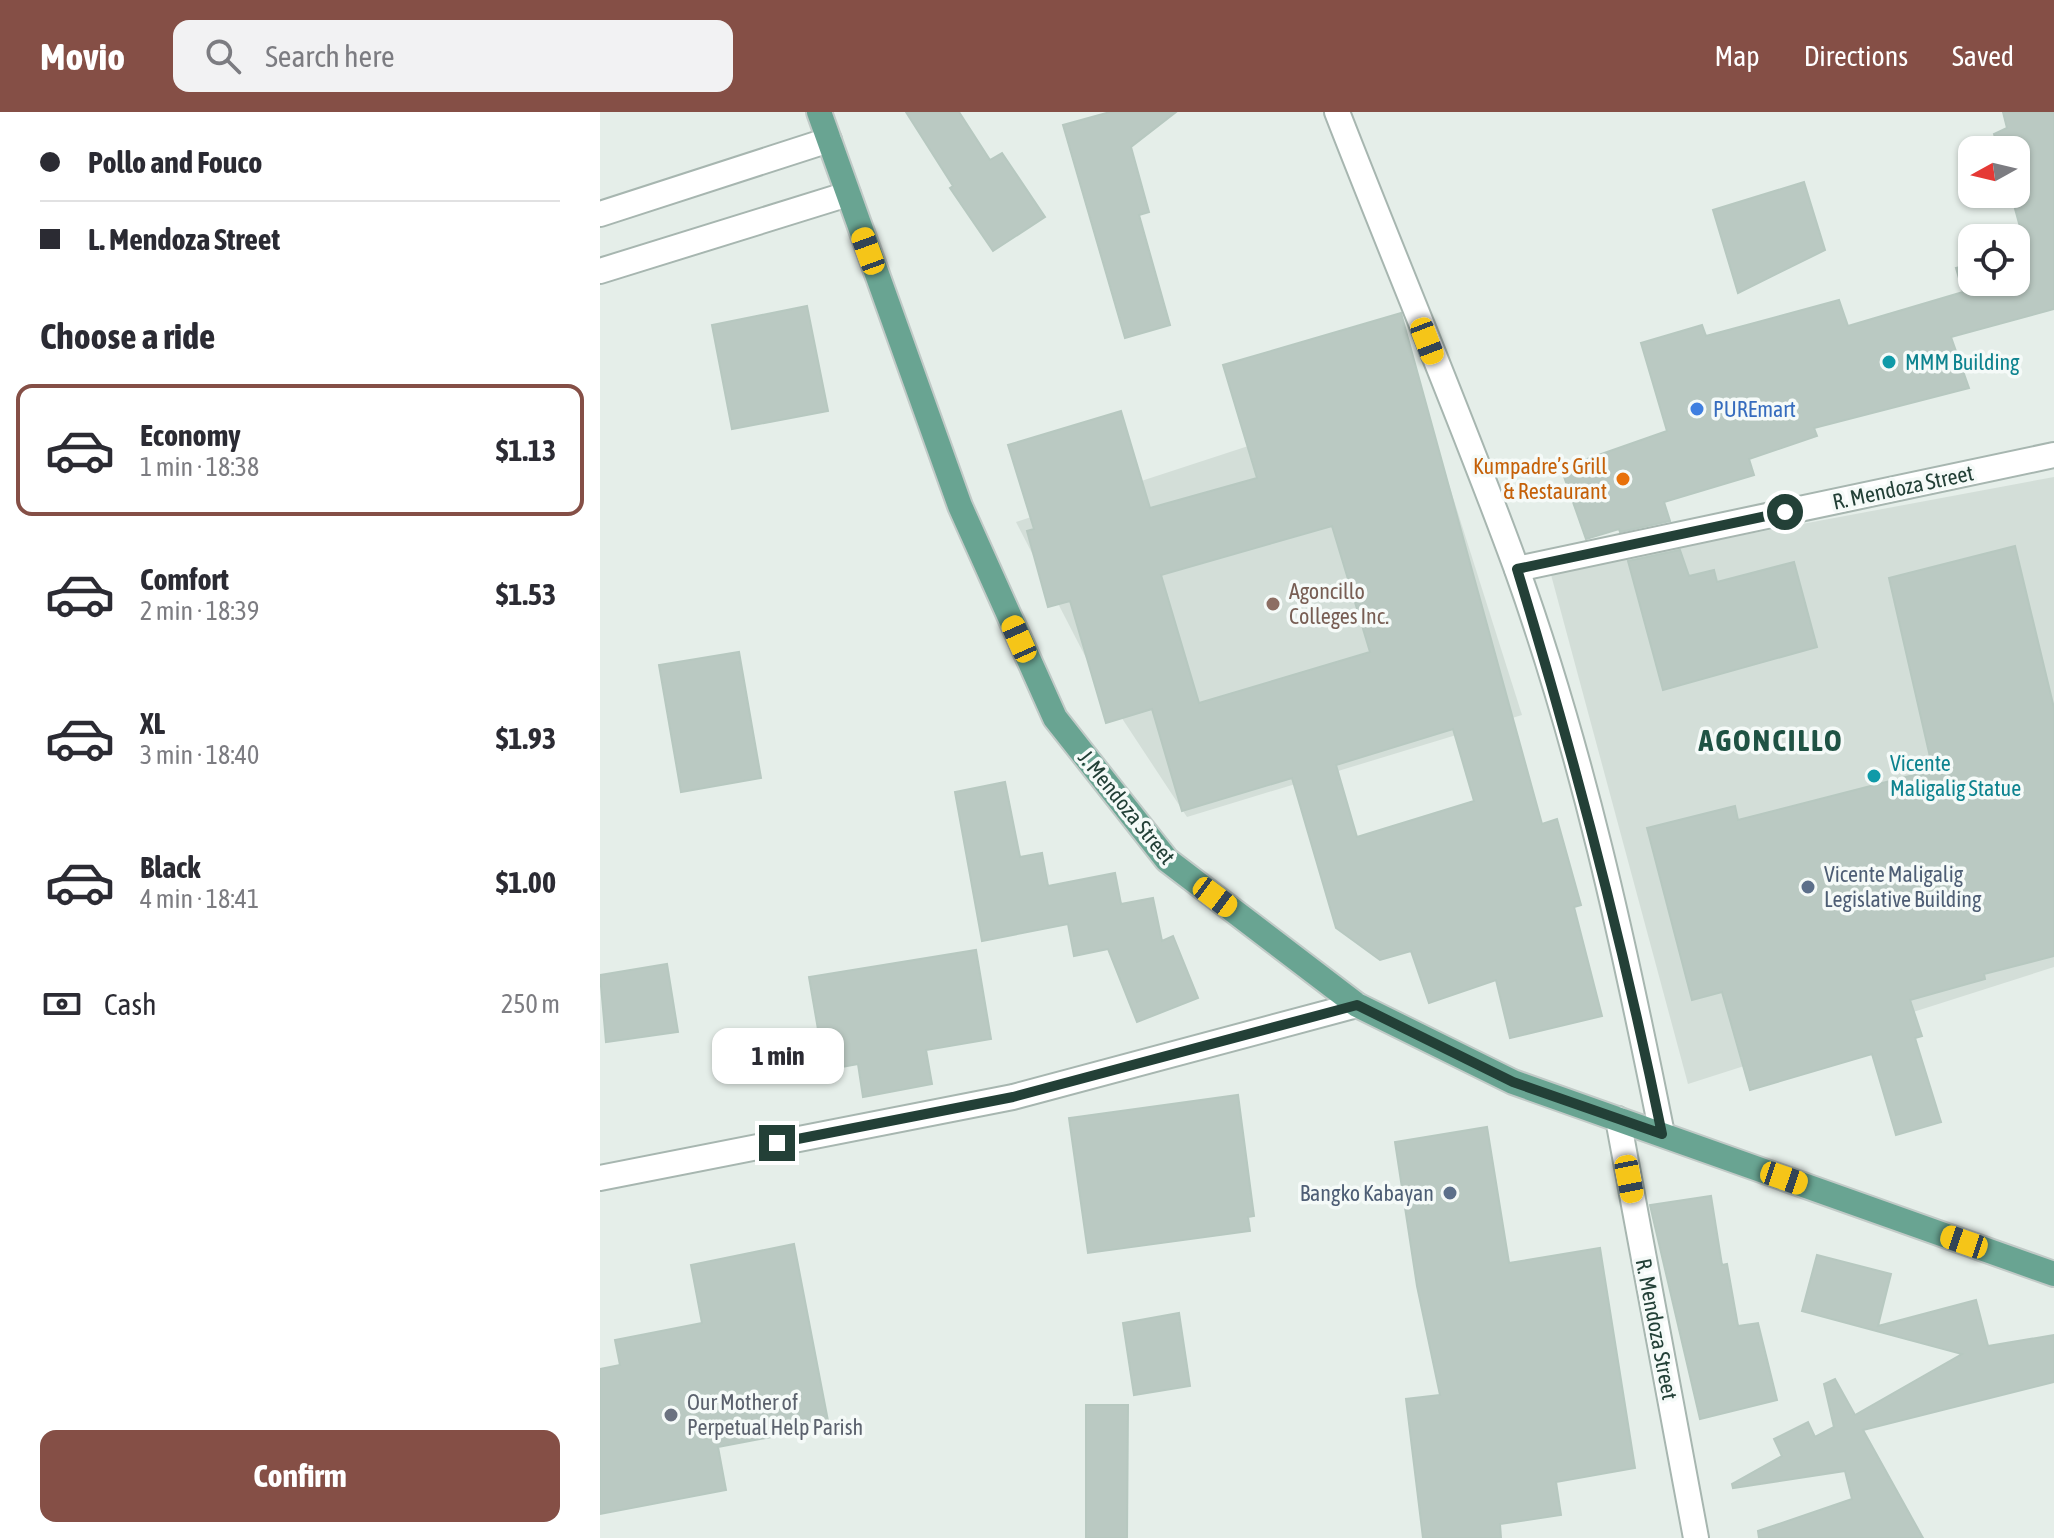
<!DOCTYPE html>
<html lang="en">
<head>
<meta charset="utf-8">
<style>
	:root { --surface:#fff; --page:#f2f2f3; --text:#2b2b33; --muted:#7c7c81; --line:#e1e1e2; --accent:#854f46 }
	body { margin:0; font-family:"Asap Condensed",sans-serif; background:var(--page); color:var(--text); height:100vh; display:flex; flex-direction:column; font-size:30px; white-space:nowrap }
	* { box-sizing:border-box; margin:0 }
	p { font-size:26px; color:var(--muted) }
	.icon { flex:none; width:44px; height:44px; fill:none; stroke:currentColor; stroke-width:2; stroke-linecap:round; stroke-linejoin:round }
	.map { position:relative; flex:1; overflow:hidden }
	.drawer { display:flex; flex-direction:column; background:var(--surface); width:600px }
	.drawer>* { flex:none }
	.top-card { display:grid; align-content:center; height:176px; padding:0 40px; background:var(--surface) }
	.needle { width:52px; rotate:262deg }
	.controls { position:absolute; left:1358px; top:24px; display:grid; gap:16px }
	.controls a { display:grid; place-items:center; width:72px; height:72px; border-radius:16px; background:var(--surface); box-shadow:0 2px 6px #0004; font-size:40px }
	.end { position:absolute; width:36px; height:36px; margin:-18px; border:10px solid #234037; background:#fff; box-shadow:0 0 0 4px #fff }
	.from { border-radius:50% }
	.bubble { position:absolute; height:56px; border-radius:16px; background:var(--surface); box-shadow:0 2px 6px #0004; font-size:26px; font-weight:700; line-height:56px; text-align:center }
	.car { position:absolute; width:24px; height:48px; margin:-24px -12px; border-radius:10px; box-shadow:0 0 6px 2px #0007; background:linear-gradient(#f5c518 24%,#345 0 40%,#f5c518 0 76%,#345 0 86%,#f5c518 0) }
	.top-card b { display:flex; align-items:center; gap:28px; height:76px; font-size:30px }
	.top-card b+b { border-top:2px solid var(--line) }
	.top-card i { width:20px; height:20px; background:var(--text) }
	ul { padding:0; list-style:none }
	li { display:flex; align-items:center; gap:24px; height:132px; margin:0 16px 12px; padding:0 24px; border:4px solid transparent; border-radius:16px }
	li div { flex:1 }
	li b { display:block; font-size:30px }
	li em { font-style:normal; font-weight:700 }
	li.on { border-color:var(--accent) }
	li>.icon { width:72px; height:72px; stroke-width:1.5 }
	h2 { padding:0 40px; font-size:36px; line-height:96px }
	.pay { display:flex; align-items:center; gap:20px; height:88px; padding:0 40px; font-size:30px }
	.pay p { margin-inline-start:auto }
	.cta { display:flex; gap:16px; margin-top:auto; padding:16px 40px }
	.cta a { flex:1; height:92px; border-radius:16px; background:var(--accent); color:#fff; font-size:32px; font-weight:700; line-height:92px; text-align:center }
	header { display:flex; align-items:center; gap:48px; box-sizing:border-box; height:112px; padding:0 40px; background:var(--accent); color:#fff }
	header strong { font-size:38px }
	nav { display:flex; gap:44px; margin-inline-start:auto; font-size:28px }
	.search { width:560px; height:72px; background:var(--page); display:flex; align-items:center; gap:20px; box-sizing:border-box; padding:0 28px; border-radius:16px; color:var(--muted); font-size:30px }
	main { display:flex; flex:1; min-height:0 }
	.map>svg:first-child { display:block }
	.built { fill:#d3ded8 }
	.building { fill:#bac9c2; stroke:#b7c8c0; stroke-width:2; fill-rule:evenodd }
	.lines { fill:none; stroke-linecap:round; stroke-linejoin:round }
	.minor-casing { stroke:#a7b6b0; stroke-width:28 }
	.major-casing { stroke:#c1cac7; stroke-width:28 }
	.minor { stroke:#fff; stroke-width:24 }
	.major { stroke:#69a492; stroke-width:24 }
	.route { stroke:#234037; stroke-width:10 }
	.culture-dot { fill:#0f9aa8; stroke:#f5faf8; stroke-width:3 }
	.shop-dot { fill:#3f7fe0; stroke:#f5faf8; stroke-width:3 }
	.food-dot { fill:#e8710a; stroke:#f5faf8; stroke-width:3 }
	.education-dot { fill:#8d6e63; stroke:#f5faf8; stroke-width:3 }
	.service-dot { fill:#5c6f8a; stroke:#f5faf8; stroke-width:3 }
	.worship-dot { fill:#6b7280; stroke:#f5faf8; stroke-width:3 }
	.labels { text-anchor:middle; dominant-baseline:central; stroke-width:7; stroke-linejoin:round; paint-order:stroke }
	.culture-label { font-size:22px; fill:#0d838f; stroke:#f5faf8; text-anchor:start }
	.shop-label { font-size:22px; fill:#366cbe; stroke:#f5faf8; text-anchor:start }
	.food-label { font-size:22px; fill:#c56008; stroke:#f5faf8; text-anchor:end }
	.street-label { font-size:22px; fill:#234037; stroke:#f5faf8 }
	.education-label { font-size:22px; fill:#785e54; stroke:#f5faf8; text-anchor:start }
	.service-label { font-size:22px; fill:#4e5e75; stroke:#f5faf8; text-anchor:start }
	.worship-label { font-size:22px; fill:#5b616d; stroke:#f5faf8; text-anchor:start }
	.district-label { font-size:30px; font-weight:bold; letter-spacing:2px; fill:#1f5344; stroke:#f5faf8 }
</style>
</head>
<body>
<header>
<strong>Movio</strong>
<div class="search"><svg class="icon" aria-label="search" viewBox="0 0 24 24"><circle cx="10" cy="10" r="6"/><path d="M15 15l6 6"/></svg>Search here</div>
<nav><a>Map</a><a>Directions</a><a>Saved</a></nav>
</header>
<main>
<section class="drawer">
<div class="top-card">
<b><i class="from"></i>Pollo and Fouco</b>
<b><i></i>L. Mendoza Street</b>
</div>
<h2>Choose a ride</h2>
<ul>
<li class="on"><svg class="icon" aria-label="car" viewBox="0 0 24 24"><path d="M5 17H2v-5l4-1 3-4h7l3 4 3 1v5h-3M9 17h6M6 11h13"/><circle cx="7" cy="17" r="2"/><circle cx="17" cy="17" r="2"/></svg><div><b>Economy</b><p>1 min · 18:38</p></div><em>$1.13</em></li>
<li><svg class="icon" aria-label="car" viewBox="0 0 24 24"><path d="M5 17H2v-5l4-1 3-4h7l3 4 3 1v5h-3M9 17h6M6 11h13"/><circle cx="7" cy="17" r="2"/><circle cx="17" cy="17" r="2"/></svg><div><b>Comfort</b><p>2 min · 18:39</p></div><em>$1.53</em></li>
<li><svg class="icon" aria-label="car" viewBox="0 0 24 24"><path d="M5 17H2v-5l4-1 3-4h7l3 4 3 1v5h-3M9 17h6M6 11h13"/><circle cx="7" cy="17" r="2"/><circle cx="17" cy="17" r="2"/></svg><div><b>XL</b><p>3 min · 18:40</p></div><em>$1.93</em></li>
<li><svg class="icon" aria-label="car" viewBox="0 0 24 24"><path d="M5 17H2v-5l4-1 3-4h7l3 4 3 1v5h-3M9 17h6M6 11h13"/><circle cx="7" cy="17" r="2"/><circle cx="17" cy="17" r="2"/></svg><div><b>Black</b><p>4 min · 18:41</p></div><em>$1.00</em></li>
</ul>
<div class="pay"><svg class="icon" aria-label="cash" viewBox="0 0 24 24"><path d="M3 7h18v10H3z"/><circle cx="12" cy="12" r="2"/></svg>Cash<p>250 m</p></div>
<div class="cta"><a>Confirm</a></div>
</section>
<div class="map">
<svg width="1454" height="1426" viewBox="0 0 1454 1426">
	<rect width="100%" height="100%" fill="#e5eee9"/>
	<g class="built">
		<polygon points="819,278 922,603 587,705 500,573 416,410"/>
		<polygon points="1454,365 1454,855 1088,972 950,459"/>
	</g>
	<g class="building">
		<polygon points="306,0 359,0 390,48 402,41 445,105 393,139 350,76 353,74"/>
		<polygon points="510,0 576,0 531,35 549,100 539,103 570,213 525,226 463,13"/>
		<polygon points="1403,0 1454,0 1454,197 1351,225 1369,276 1214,316 1217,324 1149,347 1154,363 1064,390 1070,409 1020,420 1019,417 986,427 961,356 1067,319 1041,231 1102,213 1106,224 1239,188 1248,214 1363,180 1356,156 1372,152 1372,170 1416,170 1416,140 1426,137 1411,82 1416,82 1416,38 1399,38 1394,22 1407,16"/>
		<polygon points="1204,70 1225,138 1138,181 1113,98"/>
		<polygon points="207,194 228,299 132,317 112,213"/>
		<path d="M801 201 942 712 957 707 981 793 974 795 1002 904 910 926 896 868 829 891 811 839 780 848 736 816 692 666 582 699 552 597 506 611 470 489 448 495 427 419 434 417 408 333 521 299 550 396 657 366 623 253ZM732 414 770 540 599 591 561 463ZM853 617 874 689 757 725 736 653Z"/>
		<polygon points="1415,434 1454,596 1454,844 1384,862 1385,867 1310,888 1322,924 1315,926 1341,1010 1296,1023 1272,942 1150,978 1122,880 1092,888 1047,716 1135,694 1138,708 1333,658 1289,466"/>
		<polygon points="1080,438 1089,464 1114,458 1117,470 1194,450 1217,535 1063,578 1028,449"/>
		<polygon points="139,540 161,666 81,680 59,553"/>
		<polygon points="405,670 420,745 442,741 448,774 515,761 521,792 553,786 562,829 573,824 598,886 537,910 508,837 474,844 468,812 382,829 355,680"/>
		<polygon points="376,838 391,927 326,938 332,972 263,985 258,952 225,958 209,865"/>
		<polygon points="67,852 78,920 6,930 0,863"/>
		<polygon points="638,983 654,1104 648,1105 650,1119 488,1141 469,1006"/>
		<polygon points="887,1015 909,1151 1000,1136 1035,1356 956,1370 961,1403 900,1412 901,1426 823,1426 806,1287 840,1283 817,1174 795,1030"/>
		<polygon points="1111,1084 1122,1153 1127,1152 1138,1214 1158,1211 1177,1288 1100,1307 1050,1093"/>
		<polygon points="194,1132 229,1314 118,1335 126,1378 0,1402 0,1257 20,1253 15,1228 102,1211 91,1153"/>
		<polygon points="1217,1143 1291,1162 1278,1214 1376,1188 1388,1234 1454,1223 1454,1270 1263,1318 1323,1426 1159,1426 1158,1419 1252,1387 1245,1359 1133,1376 1132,1372 1182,1344 1174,1327 1208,1310 1215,1325 1234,1315 1224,1272 1235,1267 1255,1303 1362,1242 1202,1199"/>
		<polygon points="579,1201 590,1274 534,1283 523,1211"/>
		<polygon points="486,1293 528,1293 527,1426 486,1426"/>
	</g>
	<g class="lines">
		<g class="minor-casing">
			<g id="minor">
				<path d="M737 0C796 152 860 302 916 455 982 638 1024 832 1062 1022"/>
				<polyline points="0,102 229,28"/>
				<polyline points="0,159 248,82"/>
				<polyline points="917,457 1454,343"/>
				<polyline points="1018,1007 1096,1426"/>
				<polyline points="0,1066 413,985 757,893"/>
			</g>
		</g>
		<g class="major-casing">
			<polyline id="major" points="219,0 360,394 455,606 567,748 757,893 913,970 1454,1162"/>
		</g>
		<use href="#minor" class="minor"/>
		<use href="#major" class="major"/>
	</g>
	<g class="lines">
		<path class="route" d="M177 1031 413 985 757 893 913 970 1062 1022C1023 831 974 644 917 457L1185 400"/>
	</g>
	<g class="culture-dot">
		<circle cx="1289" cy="250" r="8"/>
		<circle cx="1274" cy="664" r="8"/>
	</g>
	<circle class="shop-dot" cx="1097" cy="297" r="8"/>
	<circle class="food-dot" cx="1023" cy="367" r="8"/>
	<circle class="education-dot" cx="673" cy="492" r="8"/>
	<g class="service-dot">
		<circle cx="1208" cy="775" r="8"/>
		<circle cx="850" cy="1081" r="8"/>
	</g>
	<circle class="worship-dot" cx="71" cy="1303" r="8"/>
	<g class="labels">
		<g class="culture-label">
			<text x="1305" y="250">MMM Building</text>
			<text x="1290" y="651">Vicente<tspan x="1290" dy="25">Maligalig Statue</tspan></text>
		</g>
		<g class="shop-label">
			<text x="1113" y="297">PUREmart</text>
		</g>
		<g class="food-label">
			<text x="1007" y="354">Kumpadre’s Grill<tspan x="1007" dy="25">&amp; Restaurant</tspan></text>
		</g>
		<g class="street-label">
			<text transform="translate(1303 375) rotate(-12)">R. Mendoza Street</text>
			<text transform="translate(527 695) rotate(51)">J. Mendoza Street</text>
			<text transform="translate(1057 1217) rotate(79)">R. Mendoza Street</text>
		</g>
		<g class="education-label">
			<text x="689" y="479">Agoncillo<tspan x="689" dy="25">Colleges Inc.</tspan></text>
		</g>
		<g class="service-label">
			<text x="1224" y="762">Vicente Maligalig<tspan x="1224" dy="25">Legislative Building</tspan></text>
			<text x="834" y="1081" text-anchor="end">Bangko Kabayan</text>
		</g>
		<g class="worship-label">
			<text x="87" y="1290">Our Mother of<tspan x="87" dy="25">Perpetual Help Parish</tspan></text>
		</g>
		<g class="district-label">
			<text x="1171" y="628">AGONCILLO</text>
		</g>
	</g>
</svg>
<div class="controls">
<a><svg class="needle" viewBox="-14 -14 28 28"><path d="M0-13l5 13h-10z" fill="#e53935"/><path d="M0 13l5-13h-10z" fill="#7c7c81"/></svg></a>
<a><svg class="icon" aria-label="locate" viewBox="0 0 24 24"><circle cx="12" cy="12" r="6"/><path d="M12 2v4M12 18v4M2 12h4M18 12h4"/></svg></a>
</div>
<i class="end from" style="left:1185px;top:400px"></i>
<i class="end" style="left:177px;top:1031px"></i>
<div class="bubble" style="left:112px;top:916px;width:132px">1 min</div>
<i class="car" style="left:268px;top:139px;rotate:340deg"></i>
<i class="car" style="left:827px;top:229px;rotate:159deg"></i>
<i class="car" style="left:419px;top:527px;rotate:336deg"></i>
<i class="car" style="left:615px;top:785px;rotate:127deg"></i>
<i class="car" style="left:1184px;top:1066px;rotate:109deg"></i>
<i class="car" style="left:1029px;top:1067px;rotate:169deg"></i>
<i class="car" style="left:1364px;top:1130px;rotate:289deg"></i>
</div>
</main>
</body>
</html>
